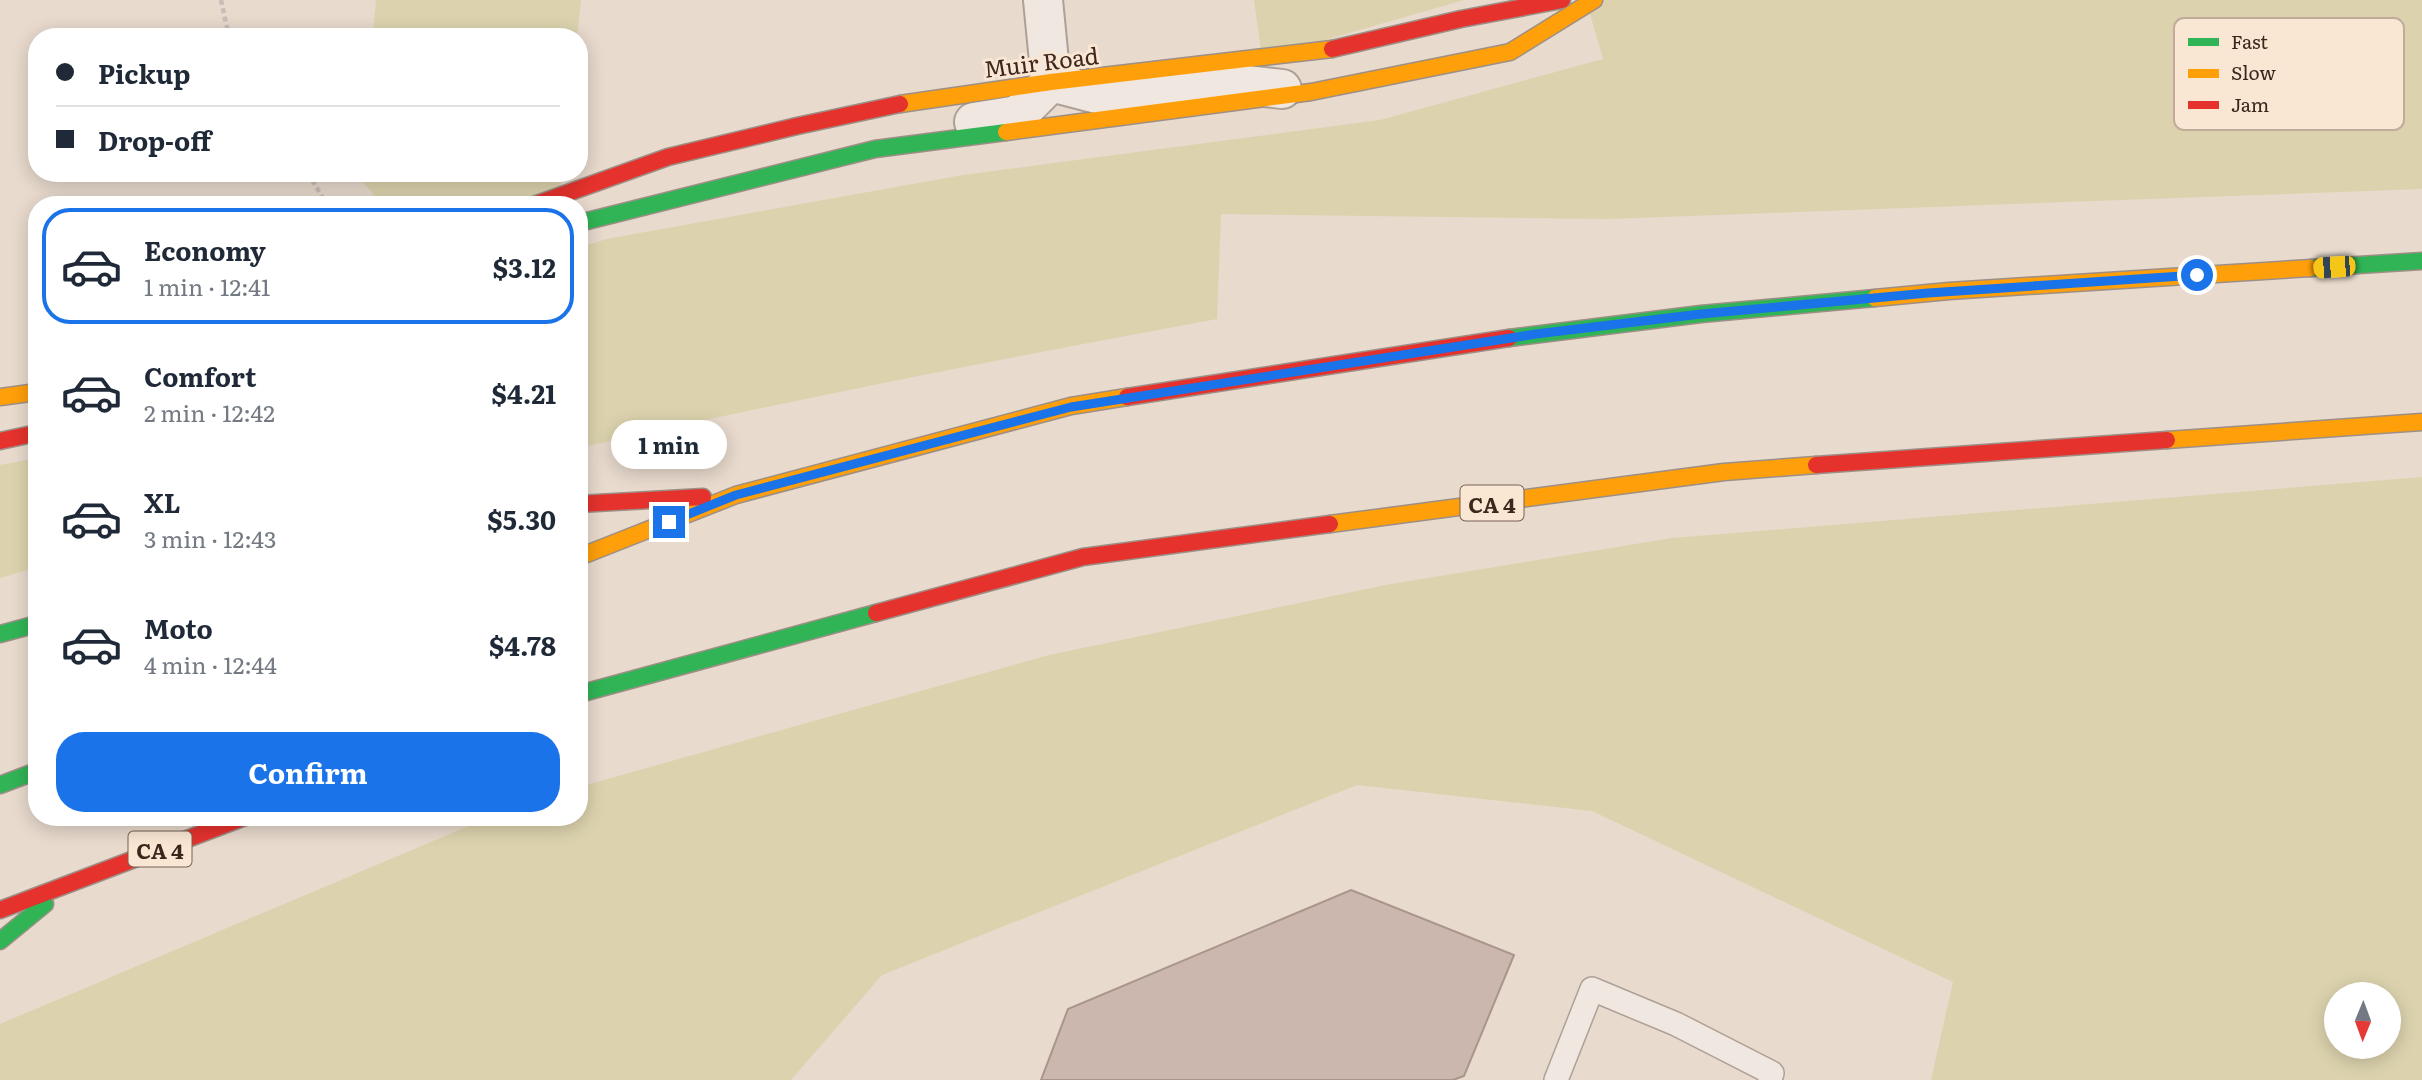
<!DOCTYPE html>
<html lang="en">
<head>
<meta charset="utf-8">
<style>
	:root { --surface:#fff; --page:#f6f6f7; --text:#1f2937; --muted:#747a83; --line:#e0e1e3; --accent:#1a73e8 }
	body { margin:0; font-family:Literata,serif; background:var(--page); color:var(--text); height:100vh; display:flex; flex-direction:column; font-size:26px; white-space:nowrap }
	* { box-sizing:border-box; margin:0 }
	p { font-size:23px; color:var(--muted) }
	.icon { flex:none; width:38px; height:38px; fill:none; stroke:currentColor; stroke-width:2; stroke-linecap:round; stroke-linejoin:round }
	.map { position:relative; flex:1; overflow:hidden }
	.side { position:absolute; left:28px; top:196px; width:560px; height:630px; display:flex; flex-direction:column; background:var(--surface); border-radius:28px; box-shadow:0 4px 18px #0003 }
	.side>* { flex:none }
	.guide { position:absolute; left:28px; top:28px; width:560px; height:154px; border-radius:28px; box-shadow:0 4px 18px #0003; display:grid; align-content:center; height:154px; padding:0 28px; background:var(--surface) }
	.needle { width:46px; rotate:181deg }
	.controls { position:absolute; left:2324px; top:982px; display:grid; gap:14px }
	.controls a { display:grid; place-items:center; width:77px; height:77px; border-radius:50%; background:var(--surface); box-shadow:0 4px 18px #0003; font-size:35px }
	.end { position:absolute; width:32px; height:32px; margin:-16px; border:9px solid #1a73e8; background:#fff; box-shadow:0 0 0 4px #fff }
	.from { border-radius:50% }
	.bubble { position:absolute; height:49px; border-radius:24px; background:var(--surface); box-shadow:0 4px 18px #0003; font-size:23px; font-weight:700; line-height:49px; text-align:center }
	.car { position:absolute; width:21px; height:42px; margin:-21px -10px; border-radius:9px; box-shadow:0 0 5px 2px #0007; background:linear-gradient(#f5c518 24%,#345 0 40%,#f5c518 0 76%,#345 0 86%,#f5c518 0) }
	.guide b { display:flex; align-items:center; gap:24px; height:66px; font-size:26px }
	.guide b+b { border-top:2px solid var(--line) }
	.guide i { width:18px; height:18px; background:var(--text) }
	ul { padding:12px 0 0; list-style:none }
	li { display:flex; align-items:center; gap:21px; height:116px; margin:0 14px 10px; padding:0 14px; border:4px solid transparent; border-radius:28px }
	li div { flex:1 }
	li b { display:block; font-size:26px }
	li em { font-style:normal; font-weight:700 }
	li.on { border-color:var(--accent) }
	li>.icon { width:63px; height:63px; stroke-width:1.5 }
	.cta { display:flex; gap:14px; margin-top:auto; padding:14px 28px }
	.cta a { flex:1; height:80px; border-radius:28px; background:var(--accent); color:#fff; font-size:28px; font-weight:700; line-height:80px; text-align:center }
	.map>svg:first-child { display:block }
	.green { fill:#dcd3ae; fill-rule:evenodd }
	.building { fill:#ccb7ae; stroke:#a9958c; stroke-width:2 }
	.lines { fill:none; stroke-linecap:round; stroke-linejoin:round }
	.lane-casing { stroke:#ada097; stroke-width:26 }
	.street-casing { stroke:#ada097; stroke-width:42 }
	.fast-casing { stroke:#9d8f86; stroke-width:19 }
	.slow-casing { stroke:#9d8f86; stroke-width:19 }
	.jam-casing { stroke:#9d8f86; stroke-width:19 }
	.path { stroke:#c8beb7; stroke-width:4.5; stroke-dasharray:5 3.5; stroke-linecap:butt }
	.lane { stroke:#efe7e0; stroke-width:23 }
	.street { stroke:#efe7e0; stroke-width:38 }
	.fast { stroke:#30b455; stroke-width:16 }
	.slow { stroke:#ff9f0a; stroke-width:16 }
	.jam { stroke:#e5322d; stroke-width:16 }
	.route { stroke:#1a73e8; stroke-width:9 }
	.labels { text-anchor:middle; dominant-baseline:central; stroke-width:6; stroke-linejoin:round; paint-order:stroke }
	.shield { fill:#f9e6d3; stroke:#766054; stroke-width:2 }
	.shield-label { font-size:21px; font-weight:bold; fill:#3e261d }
	.street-label { font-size:23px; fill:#3e261d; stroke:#f9e6d3 }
	.key { fill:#f9e6d3; stroke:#c1ac9c; stroke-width:2 }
	.key-label { font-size:19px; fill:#3e261d }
</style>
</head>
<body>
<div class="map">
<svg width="2422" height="1080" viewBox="0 0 2422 1080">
	<rect width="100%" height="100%" fill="#e8dacd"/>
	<g class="green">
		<polygon points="376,0 581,0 577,37 373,37"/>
		<polygon points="1254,0 1464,0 1262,58"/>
		<path d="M1586 0H2422V189L1608 219 1221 214 1217 319C1004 358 791 400 579 448V248L606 239 963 175 1380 120 1603 59Z"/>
		<polygon points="360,173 562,173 559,196 534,205 382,205 360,178"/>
		<polygon points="37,458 37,567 0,578 0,465"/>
		<path d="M2422 477V1080H1931L1953 982 1592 811 1357 785 882 975 791 1080H0V1024L490 817H579V787L1049 655 1391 584 1672 538ZM2336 994H2389V1046H2336Z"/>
	</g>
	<polygon class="building" points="1351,890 1514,955 1464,1076 1453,1080 1041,1080 1068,1009"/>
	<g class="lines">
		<g class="lane-casing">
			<polyline id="lane" points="1556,1080 1592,989 1676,1024 1772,1073 1770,1080"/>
		</g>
		<g class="street-casing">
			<g id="street">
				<polyline points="1043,0 1051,82"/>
				<polyline points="974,122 1018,115 1051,82 1108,97 1228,83 1282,89"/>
			</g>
		</g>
		<g class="fast-casing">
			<g id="fast">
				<polyline points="579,223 875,149 1006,132"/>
				<polyline points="2311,268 2422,261"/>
				<polyline points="1509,338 1701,314 1875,298"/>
				<polyline points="0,634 37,624"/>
				<polyline points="579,694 876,613"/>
				<polyline points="0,785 37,771"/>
				<polyline points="0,941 45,904"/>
			</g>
		</g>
		<g class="slow-casing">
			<g id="slow">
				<polyline points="900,104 1051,82 1332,49"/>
				<polyline points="1006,132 1311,92 1510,52 1594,0"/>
				<polyline points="1875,298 1949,291 2311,268"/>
				<polyline points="0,397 37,392"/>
				<polyline points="2167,440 2422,422"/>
				<polyline points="1330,524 1724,472 1816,465"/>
				<polyline points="579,557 736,495 1071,406 1127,397"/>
			</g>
		</g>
		<g class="jam-casing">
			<g id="jam">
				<polyline points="1332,49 1461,19 1562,0"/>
				<polyline points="534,205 668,157 797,126 900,104"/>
				<polyline points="1127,397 1509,338"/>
				<polyline points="0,441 37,433"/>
				<polyline points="1816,465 2167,440"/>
				<polyline points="579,504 703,497"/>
				<polyline points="876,613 1083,557 1330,524"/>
				<polyline points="0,910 245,817"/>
			</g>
		</g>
		<g class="path">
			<polyline points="221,0 229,37"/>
			<polyline points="308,173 327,205"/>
		</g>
		<use href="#lane" class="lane"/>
		<use href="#street" class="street"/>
		<use href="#fast" class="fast"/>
		<use href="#slow" class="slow"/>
		<use href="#jam" class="jam"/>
	</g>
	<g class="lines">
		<polyline class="route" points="669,522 736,495 1071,407 1536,334 1701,314 1928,293 2197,275"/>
	</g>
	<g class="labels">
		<g class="shield">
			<rect x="1460.5" y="485.5" width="63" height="35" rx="5"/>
			<rect x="128.5" y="831.5" width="63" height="35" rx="5"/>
		</g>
		<g class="shield-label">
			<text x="1492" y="503">CA 4</text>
			<text x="160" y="849">CA 4</text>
		</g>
		<g class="street-label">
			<text transform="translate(1041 61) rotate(-7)">Muir Road</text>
		</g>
	</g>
	<rect x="2174" y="18" width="230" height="112" rx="10" class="key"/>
	<rect x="2188" y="38" width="31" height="8" fill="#30b455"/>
	<rect x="2188" y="69" width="31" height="9" fill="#ff9f0a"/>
	<rect x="2188" y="101" width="31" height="8" fill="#e5322d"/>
	<g class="key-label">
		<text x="2231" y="49">Fast</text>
		<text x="2231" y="80">Slow</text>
		<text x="2231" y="112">Jam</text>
	</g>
</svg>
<div class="controls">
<a><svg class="needle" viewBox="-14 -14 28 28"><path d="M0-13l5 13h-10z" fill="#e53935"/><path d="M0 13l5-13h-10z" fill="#747a83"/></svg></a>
</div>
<i class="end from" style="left:2197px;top:275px"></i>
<i class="end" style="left:669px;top:522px"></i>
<div class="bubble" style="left:611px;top:420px;width:116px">1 min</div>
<i class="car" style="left:2334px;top:267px;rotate:266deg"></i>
<div class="guide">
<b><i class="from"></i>Pickup</b>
<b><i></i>Drop-off</b>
</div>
<section class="side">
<ul>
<li class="on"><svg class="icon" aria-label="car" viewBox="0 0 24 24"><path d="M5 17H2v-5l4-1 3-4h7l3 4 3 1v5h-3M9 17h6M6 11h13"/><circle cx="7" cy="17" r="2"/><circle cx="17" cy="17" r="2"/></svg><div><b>Economy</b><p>1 min · 12:41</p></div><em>$3.12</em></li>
<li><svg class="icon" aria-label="car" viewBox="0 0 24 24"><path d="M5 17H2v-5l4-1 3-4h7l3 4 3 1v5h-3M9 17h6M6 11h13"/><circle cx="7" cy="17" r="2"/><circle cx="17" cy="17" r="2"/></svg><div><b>Comfort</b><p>2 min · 12:42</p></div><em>$4.21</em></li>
<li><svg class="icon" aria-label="car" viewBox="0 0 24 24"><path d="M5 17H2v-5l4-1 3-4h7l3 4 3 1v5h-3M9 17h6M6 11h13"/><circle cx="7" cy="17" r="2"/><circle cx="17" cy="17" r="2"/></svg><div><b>XL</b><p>3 min · 12:43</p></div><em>$5.30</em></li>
<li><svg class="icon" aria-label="car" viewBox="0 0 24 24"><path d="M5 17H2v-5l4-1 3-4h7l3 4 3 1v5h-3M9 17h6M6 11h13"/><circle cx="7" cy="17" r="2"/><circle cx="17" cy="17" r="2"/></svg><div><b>Moto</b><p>4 min · 12:44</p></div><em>$4.78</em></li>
</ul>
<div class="cta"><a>Confirm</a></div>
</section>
</div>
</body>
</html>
